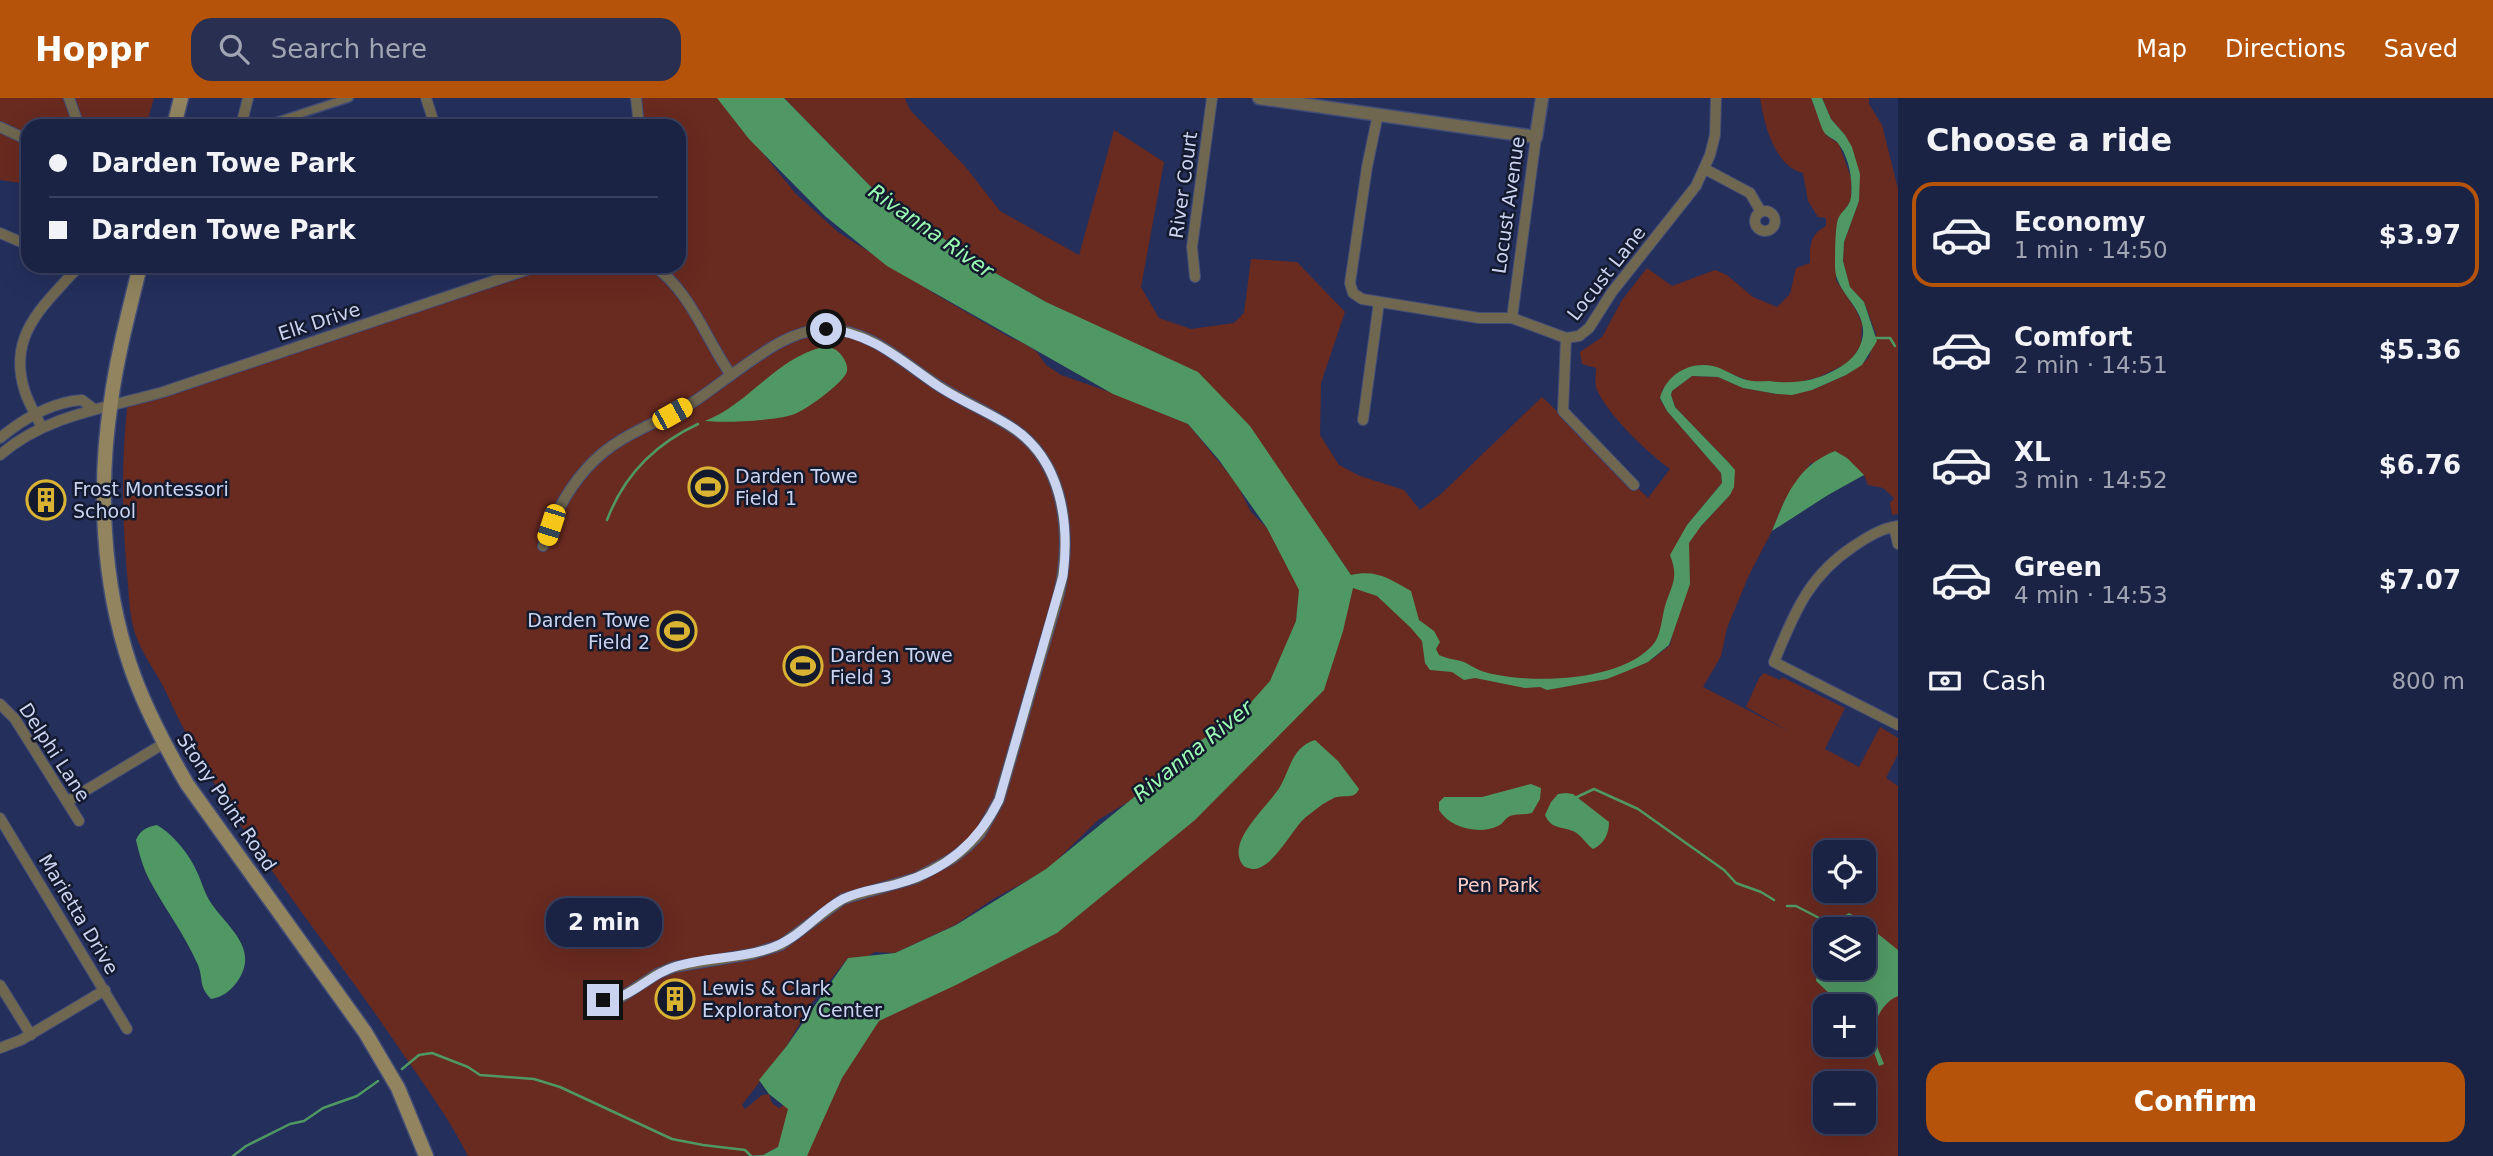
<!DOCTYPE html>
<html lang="en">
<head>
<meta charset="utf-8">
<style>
	:root { --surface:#1b2345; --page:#282f50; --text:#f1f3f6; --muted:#a0a4b3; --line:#39405e; --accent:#b45309 }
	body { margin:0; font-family:"DejaVu Sans",sans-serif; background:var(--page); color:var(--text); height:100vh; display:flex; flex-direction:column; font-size:26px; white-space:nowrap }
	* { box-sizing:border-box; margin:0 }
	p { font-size:23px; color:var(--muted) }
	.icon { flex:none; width:38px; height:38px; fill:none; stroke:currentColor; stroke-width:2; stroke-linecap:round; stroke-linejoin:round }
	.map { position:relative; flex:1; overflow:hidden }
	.drawer { display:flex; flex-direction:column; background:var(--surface); width:595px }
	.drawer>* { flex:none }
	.hud { position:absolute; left:21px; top:21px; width:665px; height:154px; border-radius:21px; box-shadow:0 7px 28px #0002,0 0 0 2px var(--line); display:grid; align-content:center; height:154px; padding:0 28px; background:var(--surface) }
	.buttons { position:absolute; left:1813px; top:742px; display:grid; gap:14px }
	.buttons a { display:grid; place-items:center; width:63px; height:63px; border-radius:14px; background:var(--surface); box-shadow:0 7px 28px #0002,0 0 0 2px var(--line); font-size:35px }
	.end { position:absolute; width:32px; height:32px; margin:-16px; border:9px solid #cad4f0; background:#111; box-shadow:0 0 0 4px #111 }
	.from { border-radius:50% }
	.bubble { position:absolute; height:49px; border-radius:21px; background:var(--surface); box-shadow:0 7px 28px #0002,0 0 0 2px var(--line); font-size:23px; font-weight:800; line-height:49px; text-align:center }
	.car { position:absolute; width:21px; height:42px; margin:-21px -10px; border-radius:9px; box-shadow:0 0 5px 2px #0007; background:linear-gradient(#f5c518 24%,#345 0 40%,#f5c518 0 76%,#345 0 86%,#f5c518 0) }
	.hud b { display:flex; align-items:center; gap:24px; height:66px; font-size:26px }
	.hud b+b { border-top:2px solid var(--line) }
	.hud i { width:18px; height:18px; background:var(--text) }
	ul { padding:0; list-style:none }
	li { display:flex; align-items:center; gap:21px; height:105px; margin:0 14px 10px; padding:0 14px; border:4px solid transparent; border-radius:21px }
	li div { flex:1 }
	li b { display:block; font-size:26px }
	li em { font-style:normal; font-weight:800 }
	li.current { border-color:var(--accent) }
	li>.icon { width:63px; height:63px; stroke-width:1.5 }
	h2 { padding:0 28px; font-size:32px; line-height:84px }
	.pay { display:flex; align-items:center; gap:18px; height:77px; padding:0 28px; font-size:26px }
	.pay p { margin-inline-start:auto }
	.action { display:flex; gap:14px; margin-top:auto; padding:14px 28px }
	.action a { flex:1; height:80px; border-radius:21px; background:var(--accent); color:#fff; font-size:28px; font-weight:800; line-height:80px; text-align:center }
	header { display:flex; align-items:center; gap:42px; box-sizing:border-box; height:98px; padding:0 35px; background:var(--accent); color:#fff }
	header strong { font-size:33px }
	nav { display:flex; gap:38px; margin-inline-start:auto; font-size:24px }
	.search { width:490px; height:63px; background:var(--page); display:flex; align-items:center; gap:18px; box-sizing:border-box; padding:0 24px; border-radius:21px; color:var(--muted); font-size:26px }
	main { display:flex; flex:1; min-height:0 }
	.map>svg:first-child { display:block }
	.green { fill:#692a20; fill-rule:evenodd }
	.water { fill:#509863 }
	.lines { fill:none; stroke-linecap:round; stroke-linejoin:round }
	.stream { stroke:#509863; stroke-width:2.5 }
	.pedestrian-casing { stroke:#424d77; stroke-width:10 }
	.minor-casing { stroke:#424d77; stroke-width:12 }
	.tertiary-casing { stroke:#424d77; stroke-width:15 }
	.secondary-casing { stroke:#424d77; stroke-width:17 }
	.pedestrian { stroke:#706750; stroke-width:7 }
	.minor { stroke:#706750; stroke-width:10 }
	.tertiary { stroke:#706750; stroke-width:12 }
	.secondary { stroke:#91845f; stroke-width:14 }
	.route { stroke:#cad4f0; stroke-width:9 }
	.labels { text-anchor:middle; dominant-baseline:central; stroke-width:5; stroke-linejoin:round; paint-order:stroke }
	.street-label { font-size:19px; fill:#cad4f0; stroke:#141a2e }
	.poi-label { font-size:19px; fill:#cad4f0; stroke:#141a2e; text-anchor:start }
	.park-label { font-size:19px; fill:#fdcec5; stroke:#141a2e }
	.water-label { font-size:21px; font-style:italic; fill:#9cfeb4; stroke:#141a2e }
</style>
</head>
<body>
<header>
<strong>Hoppr</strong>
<div class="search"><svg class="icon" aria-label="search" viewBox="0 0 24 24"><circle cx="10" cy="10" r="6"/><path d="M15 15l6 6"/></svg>Search here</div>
<nav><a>Map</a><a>Directions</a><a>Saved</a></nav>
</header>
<main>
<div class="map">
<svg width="1898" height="1058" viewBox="0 0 1898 1058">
	<rect width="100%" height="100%" fill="#242f5c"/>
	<g class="green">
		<polygon points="0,0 154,0 146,28 28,28 28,86 0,82"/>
		<path d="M634 0H718L796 96 838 134 935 196 1009 239 1023 245 1037 254 1046 267 1061 277 1118 297 1188 326 1237 386 1251 414 1267 430 1300 488 1296 523 1268 599 1141 696 1098 722 1050 769 1025 784 993 801 955 827 895 855 875 854 865 860H848L812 905 786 949 742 1007 745 1011 762 997 769 996 772 1005 779 1010 787 1005 840 932 1311 594 1349 474 1322 435 1046 204 983 168 874 92 784 0H905L910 12 964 67 1000 113 1079 157 1114 32 1164 64 1141 189 1159 220 1191 231 1234 225 1244 215 1251 161 1297 164 1345 214 1321 285 1320 337 1339 367 1360 378 1404 392 1420 412 1441 396 1542 299 1648 400 1670 371C1647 354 1609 318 1597 292 1594 286 1596 277 1596 270L1582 266 1580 254 1602 239 1622 202 1647 170 1672 188 1715 172 1727 177 1753 199 1777 209 1790 196 1796 170 1810 165C1810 148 1809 137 1826 128V120L1818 119 1808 103 1803 75C1774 68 1764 25 1760 0H1811L1826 37 1839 46 1851 80V103L1838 121 1836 182 1856 212 1862 225 1861 247 1853 260 1844 267 1819 279 1800 284 1780 286 1749 283 1712 268 1699 267 1663 291 1660 301 1667 313 1721 375 1722 385 1687 427 1701 428 1730 397 1729 365 1675 309 1671 297 1672 293 1692 278 1718 279 1743 290 1777 296 1812 292 1846 277 1861 267 1869 259 1876 236 1864 204 1850 190 1843 163 1844 144 1859 103 1845 37 1831 21 1822 0H1869V6L1882 27 1898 91V416L1892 417 1890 405 1894 400 1883 390 1868 387 1864 377 1811 365 1784 404 1772 433 1749 477 1727 530 1721 558 1703 589 1790 634 1746 609 1759 580 1764 575 1780 582 1782 579 1845 610 1825 651 1859 669 1880 629 1898 640V656L1886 680 1898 688V1058H776V1050L763 1057 739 1058H468C450 1022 426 989 403 956 323 836 225 726 166 594 157 575 143 558 136 538 129 519 129 495 127 476 122 418 121 360 128 302L537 168H679V28H637ZM1681 498 1670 547 1650 563ZM1825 754H1864V793H1825ZM1825 831H1864V870H1825ZM1825 908H1864V947H1825ZM1825 985H1864V1024H1825Z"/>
	</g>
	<g class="water">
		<path d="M717 0H784L874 92 983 168 1046 204 1198 274 1250 328 1351 477C1376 471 1390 481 1411 493L1419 522 1434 533 1440 544 1436 551 1439 557C1447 561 1455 561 1464 564 1472 568 1479 573 1488 575 1533 586 1625 584 1655 544 1661 535 1662 519 1665 508 1672 486 1679 480 1670 457L1687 427 1722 385 1721 375 1667 313 1660 300C1666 277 1689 263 1713 268 1725 271 1735 279 1747 282 1754 284 1762 283 1769 283 1792 286 1813 284 1835 272 1850 264 1861 254 1863 236 1865 209 1835 195 1835 169 1835 160 1835 129 1838 121 1841 113 1850 109 1851 99 1853 81 1849 58 1837 44 1833 40 1827 39 1824 34 1822 32 1814 6 1811 0H1822L1831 21 1845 37 1852 49 1860 76 1859 103 1844 144 1843 163 1850 189 1864 204 1877 243 1862 267 1846 277 1812 292 1792 297 1777 296 1743 290 1718 279 1692 278 1672 293 1671 297 1675 309 1729 365 1735 372 1734 389 1730 397 1701 428 1689 445 1690 486 1669 547 1648 564 1627 573 1607 581 1564 589 1547 592 1540 589 1525 590 1475 580 1464 582 1452 574 1430 572 1425 565 1422 543 1411 530 1377 498 1353 490 1343 533 1324 592 1195 722 1057 835 956 887 879 923 842 980 807 1058H745L763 1057 778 1049 788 1011 769 996 759 982 786 949 848 860 895 855 956 827 1046 771 1133 700 1188 650 1236 621 1270 583 1296 523 1299 492 1267 430 1219 362 1188 326 1113 296 887 168 825 118 749 41Z"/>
		<path d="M823 249C832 249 837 251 842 258 845 262 848 268 847 273 845 284 808 310 797 315 780 323 724 325 705 323 749 306 776 260 823 249Z"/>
		<path d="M1835 353 1847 360 1864 377 1828 397 1772 433C1786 398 1797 368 1835 353Z"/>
		<path d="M1315 642 1338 663 1359 691C1354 703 1342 695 1332 701 1323 705 1314 713 1306 719 1294 728 1273 771 1254 771 1249 771 1243 769 1241 764 1228 740 1271 706 1281 687 1291 668 1293 649 1315 642Z"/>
		<path d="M1531 686 1541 690 1540 701 1532 715C1525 717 1517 716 1510 718 1505 720 1503 726 1498 728 1479 737 1450 730 1439 712V704L1444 699H1482Z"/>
		<path d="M1566 695 1573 696 1609 724C1609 736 1604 746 1593 751 1586 746 1582 738 1575 734 1564 728 1551 732 1545 717L1551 704 1558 696Z"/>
		<path d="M157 727C174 737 190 757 198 776 202 785 205 796 211 805 229 831 260 851 237 884 230 893 223 899 211 901 198 887 204 883 198 867 185 837 165 811 150 783 143 770 139 755 136 742 140 732 147 729 157 727Z"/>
		<path d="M1849 815 1857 819 1898 852V898C1884 903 1872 923 1875 939 1876 948 1881 958 1884 966L1879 968 1864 927V908H1837L1831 897 1816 883 1817 876 1825 856V870H1864V831H1834L1839 821Z"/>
	</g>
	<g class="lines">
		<g class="stream">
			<polyline points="1876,240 1890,240 1895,248"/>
			<path d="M607 422C624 377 655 346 698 326"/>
			<polyline points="1577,699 1594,691 1638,711 1724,772 1736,785 1761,794 1774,802"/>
			<polyline points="1787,808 1796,808 1823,822"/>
			<polyline points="402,971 419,957 432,955 468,969 480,977 534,981 560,989 672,1041 703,1047 745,1052 751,1058"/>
			<polyline points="233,1058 246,1048 290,1026 304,1023 323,1010 357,998 378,983"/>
		</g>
		<g class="pedestrian-casing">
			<polyline id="pedestrian" points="272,25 349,0"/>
		</g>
		<g class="minor-casing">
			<g id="minor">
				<polyline points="69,0 79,28"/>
				<polyline points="426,0 435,28"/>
				<polyline points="636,0 639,28"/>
				<polyline points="1378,16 1367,69 1350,185 1353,195 1362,201 1479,220 1512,220 1566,240 1579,238 1589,230 1612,194 1696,88 1710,57 1715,37 1716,0"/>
				<polyline points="241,28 248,0"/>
				<polyline points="0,29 28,42"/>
				<polyline points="1705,71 1750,95 1761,114"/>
				<circle cx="1765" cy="123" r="10"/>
				<polyline points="0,135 28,147"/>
				<polyline points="65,168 74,174"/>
				<polyline points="1195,179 1192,149 1212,0"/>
				<polyline points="1512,220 1536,39"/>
				<polyline points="1566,240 1563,313 1634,387"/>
				<polyline points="1363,322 1379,204"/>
				<path d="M41 328C36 317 29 306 25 294 6 236 45 207 79 168"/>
				<path d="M0 340C23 321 51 304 82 302L94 311"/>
				<path d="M0 357C46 317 106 310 163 294L538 168"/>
				<path d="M1898 428C1880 431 1869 438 1854 448 1808 478 1794 516 1774 564L1898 627"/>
				<polyline points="1894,429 1898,446"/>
				<path d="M543 448C558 405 581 366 621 342 642 329 666 320 687 308 702 299 717 287 731 277"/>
				<polyline points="0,606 15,621 79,723"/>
				<polyline points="68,703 163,646"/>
				<polyline points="0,720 127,931"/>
				<polyline points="0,887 31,937"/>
				<path d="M603 903 620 900 657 876 674 869 752 856 781 847 843 801 916 780 953 760 968 748 980 736 999 702 1059 496C1072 437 1066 364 1011 329 986 312 957 301 933 284 900 262 867 230 825 231 788 233 760 257 731 277 705 240 691 194 654 168"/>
				<polyline points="0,950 21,942 105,892"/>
			</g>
		</g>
		<g class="tertiary-casing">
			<polyline id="tertiary" points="1259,0 1536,39 1542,0"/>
		</g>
		<g class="secondary-casing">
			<g id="secondary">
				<polyline points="174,28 181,0"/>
				<path d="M140 168C129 213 117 258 111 303 98 389 102 484 130 567 144 609 165 648 187 686L365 934 398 990 426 1058"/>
			</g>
		</g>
		<use href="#pedestrian" class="pedestrian"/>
		<use href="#minor" class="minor"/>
		<use href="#tertiary" class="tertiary"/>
		<use href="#secondary" class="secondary"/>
	</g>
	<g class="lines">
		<path class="route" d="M603 902C630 902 648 877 674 869 704 859 738 861 768 851 799 842 816 815 843 801 861 792 881 791 900 785 946 772 978 745 999 702L1063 478C1070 424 1061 362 1013 330 989 314 962 304 938 288 901 263 873 235 826 231"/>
	</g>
	<defs>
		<g id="stadium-ring" transform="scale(2.0125)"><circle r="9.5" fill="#141a2e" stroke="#dab333" stroke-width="1.5"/><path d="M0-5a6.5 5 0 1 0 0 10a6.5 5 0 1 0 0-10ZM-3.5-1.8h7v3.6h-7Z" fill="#dab333"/></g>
		<g id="building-ring" transform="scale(2.0125)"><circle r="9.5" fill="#141a2e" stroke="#dab333" stroke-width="1.5"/><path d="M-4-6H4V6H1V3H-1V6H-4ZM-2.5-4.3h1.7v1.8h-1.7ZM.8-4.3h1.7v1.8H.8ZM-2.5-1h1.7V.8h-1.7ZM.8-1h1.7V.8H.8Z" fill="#dab333"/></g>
	</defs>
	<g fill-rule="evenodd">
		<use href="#stadium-ring" x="708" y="389"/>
		<use href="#building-ring" x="46" y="402"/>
		<use href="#stadium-ring" x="677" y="533"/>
		<use href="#stadium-ring" x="803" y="568"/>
		<use href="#building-ring" x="675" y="901"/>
	</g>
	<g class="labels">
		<g class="street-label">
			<text transform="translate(1183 87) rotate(-82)">River Court</text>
			<text transform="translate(1508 107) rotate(-82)">Locust Avenue</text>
			<text transform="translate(1606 175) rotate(-52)">Locust Lane</text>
			<text transform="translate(319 223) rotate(-18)">Elk Drive</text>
			<text transform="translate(55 654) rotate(57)">Delphi Lane</text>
			<text transform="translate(227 704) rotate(56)">Stony Point Road</text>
			<text transform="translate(79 816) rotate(59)">Marietta Drive</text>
		</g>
		<g class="poi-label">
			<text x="735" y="378">Darden Towe<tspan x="735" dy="22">Field 1</tspan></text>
			<text x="73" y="391">Frost Montessori<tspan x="73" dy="22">School</tspan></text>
			<text x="650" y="522" text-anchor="end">Darden Towe<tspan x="650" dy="22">Field 2</tspan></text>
			<text x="830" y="557">Darden Towe<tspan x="830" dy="22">Field 3</tspan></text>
			<text x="702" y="890">Lewis &amp; Clark<tspan x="702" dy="22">Exploratory Center</tspan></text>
		</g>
		<g class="park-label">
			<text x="1498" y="787">Pen Park</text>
		</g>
		<g class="water-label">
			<text transform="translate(931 133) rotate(35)">Rivanna River</text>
			<text transform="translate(1193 653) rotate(-39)">Rivanna River</text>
		</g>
	</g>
</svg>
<div class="buttons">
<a><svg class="icon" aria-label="locate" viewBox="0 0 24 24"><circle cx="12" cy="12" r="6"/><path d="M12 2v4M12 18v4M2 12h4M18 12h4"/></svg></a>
<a><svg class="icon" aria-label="layers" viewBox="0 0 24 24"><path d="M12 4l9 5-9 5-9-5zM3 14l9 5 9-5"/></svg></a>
<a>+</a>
<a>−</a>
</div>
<i class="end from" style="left:826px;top:231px"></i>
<i class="end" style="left:603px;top:902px"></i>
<div class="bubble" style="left:546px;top:800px;width:116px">2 min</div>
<i class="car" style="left:672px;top:316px;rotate:61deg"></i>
<i class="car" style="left:551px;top:427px;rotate:198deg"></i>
<div class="hud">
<b><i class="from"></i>Darden Towe Park</b>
<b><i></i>Darden Towe Park</b>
</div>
</div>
<section class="drawer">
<h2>Choose a ride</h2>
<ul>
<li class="current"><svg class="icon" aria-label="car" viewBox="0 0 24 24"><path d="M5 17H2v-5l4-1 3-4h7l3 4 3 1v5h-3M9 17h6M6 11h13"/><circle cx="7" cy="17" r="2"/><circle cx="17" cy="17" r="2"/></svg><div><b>Economy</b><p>1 min · 14:50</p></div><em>$3.97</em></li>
<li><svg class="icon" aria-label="car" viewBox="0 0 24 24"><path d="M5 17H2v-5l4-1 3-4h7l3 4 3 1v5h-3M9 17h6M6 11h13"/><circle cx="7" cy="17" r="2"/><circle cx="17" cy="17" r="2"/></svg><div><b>Comfort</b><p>2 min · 14:51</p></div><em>$5.36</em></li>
<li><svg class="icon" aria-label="car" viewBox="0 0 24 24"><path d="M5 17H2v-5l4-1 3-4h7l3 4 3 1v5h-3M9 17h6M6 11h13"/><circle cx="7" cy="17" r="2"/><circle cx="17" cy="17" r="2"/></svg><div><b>XL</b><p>3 min · 14:52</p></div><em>$6.76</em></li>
<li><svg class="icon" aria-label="car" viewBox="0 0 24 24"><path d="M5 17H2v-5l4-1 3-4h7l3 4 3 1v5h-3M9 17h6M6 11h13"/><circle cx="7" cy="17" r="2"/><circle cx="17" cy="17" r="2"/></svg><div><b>Green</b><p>4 min · 14:53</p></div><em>$7.07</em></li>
</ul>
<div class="pay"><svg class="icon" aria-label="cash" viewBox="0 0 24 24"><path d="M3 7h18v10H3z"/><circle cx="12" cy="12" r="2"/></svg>Cash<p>800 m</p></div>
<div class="action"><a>Confirm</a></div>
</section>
</main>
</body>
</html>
